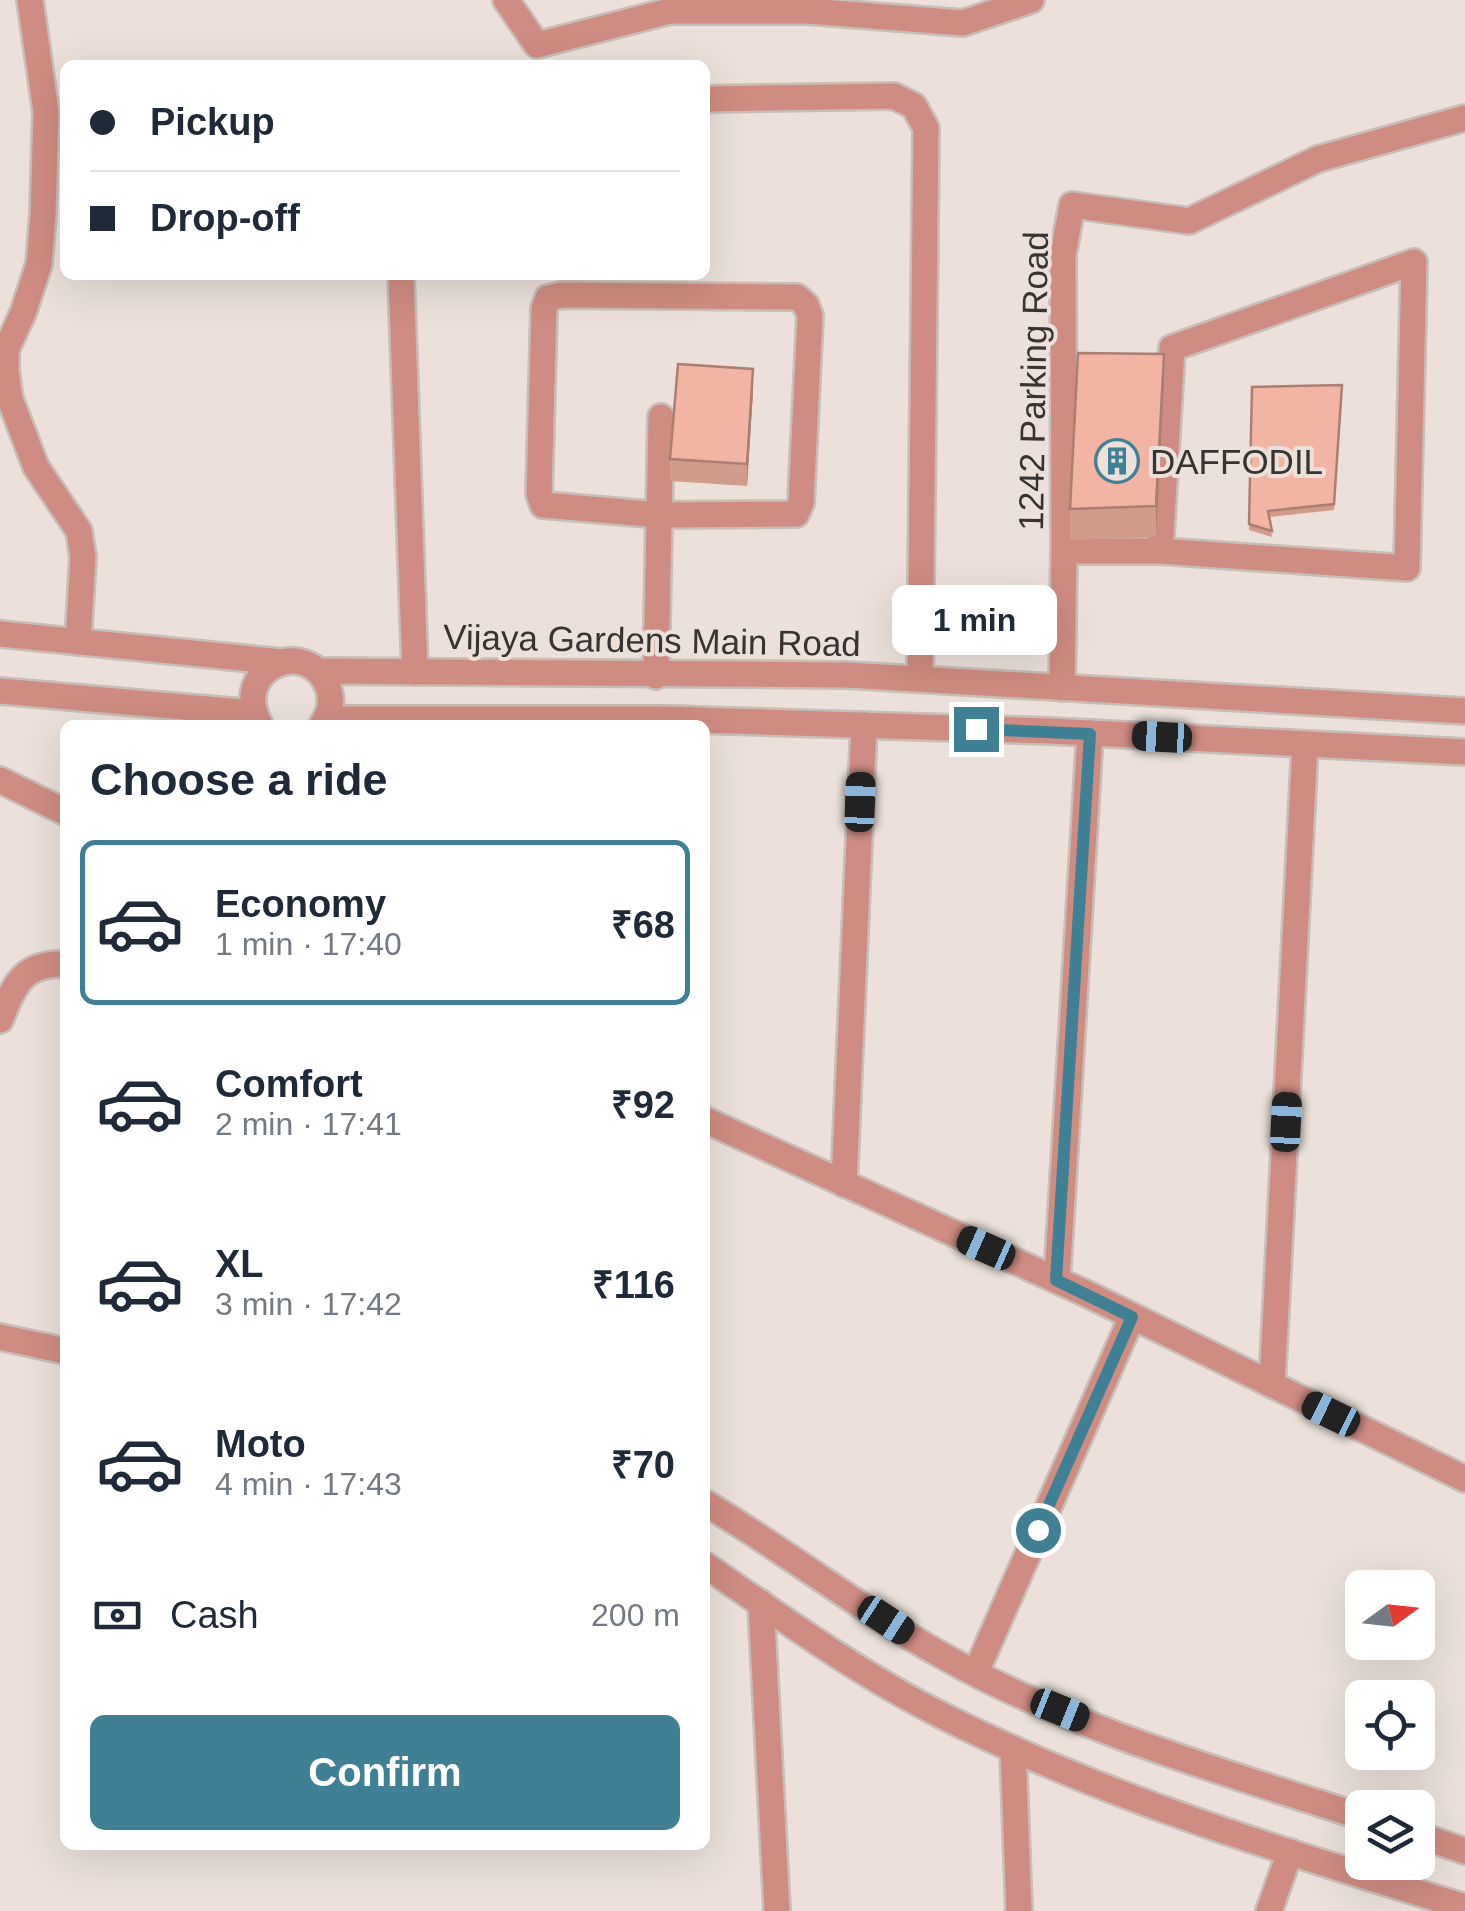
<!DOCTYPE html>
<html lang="en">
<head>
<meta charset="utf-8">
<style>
	:root { --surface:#fff; --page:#f6f6f7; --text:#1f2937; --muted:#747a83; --line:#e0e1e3; --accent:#408094 }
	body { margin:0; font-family:Helvetica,sans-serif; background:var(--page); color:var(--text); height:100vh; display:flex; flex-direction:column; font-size:38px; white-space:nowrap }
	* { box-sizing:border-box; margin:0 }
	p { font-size:32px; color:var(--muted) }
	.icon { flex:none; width:55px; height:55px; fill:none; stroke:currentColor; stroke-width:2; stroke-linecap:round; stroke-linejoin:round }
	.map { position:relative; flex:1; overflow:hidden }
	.details { position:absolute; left:60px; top:720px; width:650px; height:1130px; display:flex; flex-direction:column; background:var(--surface); border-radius:15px; box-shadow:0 10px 40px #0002 }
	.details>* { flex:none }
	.guide { position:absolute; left:60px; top:60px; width:650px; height:220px; border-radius:15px; box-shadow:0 10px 40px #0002; display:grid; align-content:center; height:220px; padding:0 30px; background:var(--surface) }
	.needle { width:65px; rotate:75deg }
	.fabs { position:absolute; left:1345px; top:1570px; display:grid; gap:20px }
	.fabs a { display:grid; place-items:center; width:90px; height:90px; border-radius:15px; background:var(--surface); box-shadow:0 10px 40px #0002; font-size:50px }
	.end { position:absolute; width:45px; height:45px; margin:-22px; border:12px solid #408094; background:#fff; box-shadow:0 0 0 5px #fff }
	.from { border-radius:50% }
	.bubble { position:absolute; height:70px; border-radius:15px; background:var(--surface); box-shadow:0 10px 40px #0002; font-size:32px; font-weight:700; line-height:70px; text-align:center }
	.car { position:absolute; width:30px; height:60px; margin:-30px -15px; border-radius:12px; box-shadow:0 0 8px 2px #0007; background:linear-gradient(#222 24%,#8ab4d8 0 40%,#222 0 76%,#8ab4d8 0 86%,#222 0) }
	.guide b { display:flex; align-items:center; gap:35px; height:95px; font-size:38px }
	.guide b+b { border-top:2px solid var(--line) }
	.guide i { width:25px; height:25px; background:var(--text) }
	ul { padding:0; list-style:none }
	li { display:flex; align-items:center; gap:30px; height:165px; margin:0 20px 15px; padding:0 10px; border:5px solid transparent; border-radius:15px }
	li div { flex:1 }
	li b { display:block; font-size:38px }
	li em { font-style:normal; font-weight:700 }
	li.on { border-color:var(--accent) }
	li>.icon { width:90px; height:90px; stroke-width:1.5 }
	h2 { padding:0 30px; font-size:45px; line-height:120px }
	.pay { display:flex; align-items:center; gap:25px; height:110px; padding:0 30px; font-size:38px }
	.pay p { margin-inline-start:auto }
	.action { display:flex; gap:20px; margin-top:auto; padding:20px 30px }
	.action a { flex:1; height:115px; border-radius:15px; background:var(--accent); color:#fff; font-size:40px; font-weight:700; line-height:115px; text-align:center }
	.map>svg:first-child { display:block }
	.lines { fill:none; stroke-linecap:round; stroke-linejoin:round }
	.street-casing { stroke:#c7beb8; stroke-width:30 }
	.street { stroke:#cf8c82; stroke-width:25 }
	.wall { fill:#d19c8c }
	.shaded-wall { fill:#aa7f72 }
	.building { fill:#f3b5a3; stroke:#aa7f72; stroke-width:2.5 }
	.route { stroke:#408094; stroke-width:12 }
	.labels { text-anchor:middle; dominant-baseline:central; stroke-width:8; stroke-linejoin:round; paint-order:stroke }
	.street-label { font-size:35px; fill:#373330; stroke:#ebe1da }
	.poi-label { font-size:35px; fill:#373330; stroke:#ebe1da; text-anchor:start }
</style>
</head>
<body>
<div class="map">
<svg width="1465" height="1911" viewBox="0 0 1465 1911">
	<rect width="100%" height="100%" fill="#ebe1da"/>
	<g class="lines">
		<g class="street-casing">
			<g id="street">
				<polyline points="30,0 46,112 43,215 39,264 23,313 6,350 6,371 10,399 36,467 79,531 83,557 78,642"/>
				<polyline points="506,0 537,45 670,11 808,11 963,23 1031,0"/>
				<polyline points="705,99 894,96 914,106 926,128 920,679"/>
				<polyline points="401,275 415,672"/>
				<polygon points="562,295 797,297 806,305 810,316 801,503 796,514 660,515 543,505 539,494 544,309 548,298"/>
				<polyline points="1064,551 1063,255 1072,205 1189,221 1318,159 1465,118"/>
				<polyline points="0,634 282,662"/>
				<polyline points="318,671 847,675 1465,711"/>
				<polyline points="656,676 661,417"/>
				<polyline points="1062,688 1064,551 1160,551 1407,568 1414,262 1172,348 1160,551"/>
				<polyline points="0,691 253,713"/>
				<polyline points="326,719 668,719 1050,731 1465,752"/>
				<path d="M260 725C229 668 308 635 328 687 333 701 330 714 322 725"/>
				<polyline points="0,780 65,812"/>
				<path d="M0 1020C15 984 22 963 65 964"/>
				<polyline points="705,1120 1085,1293 1465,1479"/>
				<polyline points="844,1184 864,725"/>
				<polyline points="1057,1280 1090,733"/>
				<polyline points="0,1337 65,1351"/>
				<polyline points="1272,1385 1305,745"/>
				<path d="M705 1503C786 1551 861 1610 943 1656 1073 1729 1221 1771 1362 1817"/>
				<path d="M705 1565C782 1618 859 1674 943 1716 1109 1799 1288 1853 1465 1907"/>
				<polyline points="761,1603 777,1911"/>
				<polyline points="976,1672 1132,1317"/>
				<polyline points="1013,1749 1019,1911"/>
				<polyline points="1418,1835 1465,1851"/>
				<polyline points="1269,1911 1290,1852"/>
			</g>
		</g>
		<use href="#street" class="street"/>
	</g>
	<g class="wall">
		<polygon points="1164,385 1156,537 1070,540 1070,509"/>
		<polygon points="1342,385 1334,510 1269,517 1272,537 1249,530 1252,387"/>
		<polygon points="753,391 747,486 670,481 670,459"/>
	</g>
	<g class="shaded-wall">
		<polygon points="1164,354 1164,385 1156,537 1156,506"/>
		<polygon points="753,369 753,391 747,486 747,464"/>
	</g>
	<g class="building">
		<polygon points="1078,353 1164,354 1156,506 1070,509"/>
		<polygon points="678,364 753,369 747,464 670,459"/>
		<polygon points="1342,385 1334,504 1268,511 1272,531 1249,524 1252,387"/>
	</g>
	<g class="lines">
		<polyline class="route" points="976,729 1090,734 1056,1280 1132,1317 1038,1530"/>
	</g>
	<defs>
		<g id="building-ring" transform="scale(2.25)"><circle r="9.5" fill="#ebe1da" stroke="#408094" stroke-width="1.5"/><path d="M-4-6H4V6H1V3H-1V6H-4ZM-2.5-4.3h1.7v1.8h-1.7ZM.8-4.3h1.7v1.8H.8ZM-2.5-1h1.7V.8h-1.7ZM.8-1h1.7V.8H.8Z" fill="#408094"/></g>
	</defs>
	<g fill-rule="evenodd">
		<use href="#building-ring" x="1117" y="461"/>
	</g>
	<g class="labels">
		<g class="street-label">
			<text transform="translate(1033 381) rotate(-89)">1242 Parking Road</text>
			<text transform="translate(652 640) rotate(1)">Vijaya Gardens Main Road</text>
		</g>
		<g class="poi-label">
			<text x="1150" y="461">DAFFODIL</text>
		</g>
	</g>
</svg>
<div class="fabs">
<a><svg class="needle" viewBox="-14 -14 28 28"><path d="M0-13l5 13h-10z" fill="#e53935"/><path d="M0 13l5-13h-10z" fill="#747a83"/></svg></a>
<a><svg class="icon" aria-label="locate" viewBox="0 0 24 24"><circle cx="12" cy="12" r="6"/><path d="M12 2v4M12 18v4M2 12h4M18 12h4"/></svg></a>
<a><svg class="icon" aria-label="layers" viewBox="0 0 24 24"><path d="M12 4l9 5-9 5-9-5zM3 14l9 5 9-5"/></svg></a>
</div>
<i class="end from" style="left:1038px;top:1530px"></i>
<i class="end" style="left:976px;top:729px"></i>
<div class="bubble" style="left:892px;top:585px;width:165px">1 min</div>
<i class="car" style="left:1162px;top:737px;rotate:273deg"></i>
<i class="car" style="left:860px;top:802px;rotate:2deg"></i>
<i class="car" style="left:1286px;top:1122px;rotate:3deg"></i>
<i class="car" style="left:986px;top:1248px;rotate:294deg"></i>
<i class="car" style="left:1331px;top:1414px;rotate:296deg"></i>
<i class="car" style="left:886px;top:1620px;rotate:123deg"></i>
<i class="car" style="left:1060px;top:1710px;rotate:112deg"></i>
<div class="guide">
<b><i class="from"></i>Pickup</b>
<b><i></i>Drop-off</b>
</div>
<section class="details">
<h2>Choose a ride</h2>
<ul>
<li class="on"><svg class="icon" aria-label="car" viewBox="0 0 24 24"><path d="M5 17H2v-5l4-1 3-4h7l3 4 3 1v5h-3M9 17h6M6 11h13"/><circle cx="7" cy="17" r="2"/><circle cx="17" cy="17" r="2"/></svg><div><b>Economy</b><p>1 min · 17:40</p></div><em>₹68</em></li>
<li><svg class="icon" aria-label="car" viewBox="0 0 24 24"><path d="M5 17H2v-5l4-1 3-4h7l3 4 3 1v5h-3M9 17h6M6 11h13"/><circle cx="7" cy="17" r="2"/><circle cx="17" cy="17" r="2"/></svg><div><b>Comfort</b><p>2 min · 17:41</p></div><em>₹92</em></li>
<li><svg class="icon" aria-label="car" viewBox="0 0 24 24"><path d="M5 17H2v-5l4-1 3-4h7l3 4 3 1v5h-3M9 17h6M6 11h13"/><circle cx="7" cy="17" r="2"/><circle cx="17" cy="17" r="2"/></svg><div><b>XL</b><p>3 min · 17:42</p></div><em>₹116</em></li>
<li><svg class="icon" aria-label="car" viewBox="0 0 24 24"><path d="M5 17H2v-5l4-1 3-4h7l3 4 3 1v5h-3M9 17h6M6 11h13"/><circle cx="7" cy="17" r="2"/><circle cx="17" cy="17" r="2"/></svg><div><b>Moto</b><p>4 min · 17:43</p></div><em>₹70</em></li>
</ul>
<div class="pay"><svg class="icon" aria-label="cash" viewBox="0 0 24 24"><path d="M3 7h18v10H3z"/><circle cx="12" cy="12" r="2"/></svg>Cash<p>200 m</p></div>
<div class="action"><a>Confirm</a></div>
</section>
</div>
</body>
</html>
